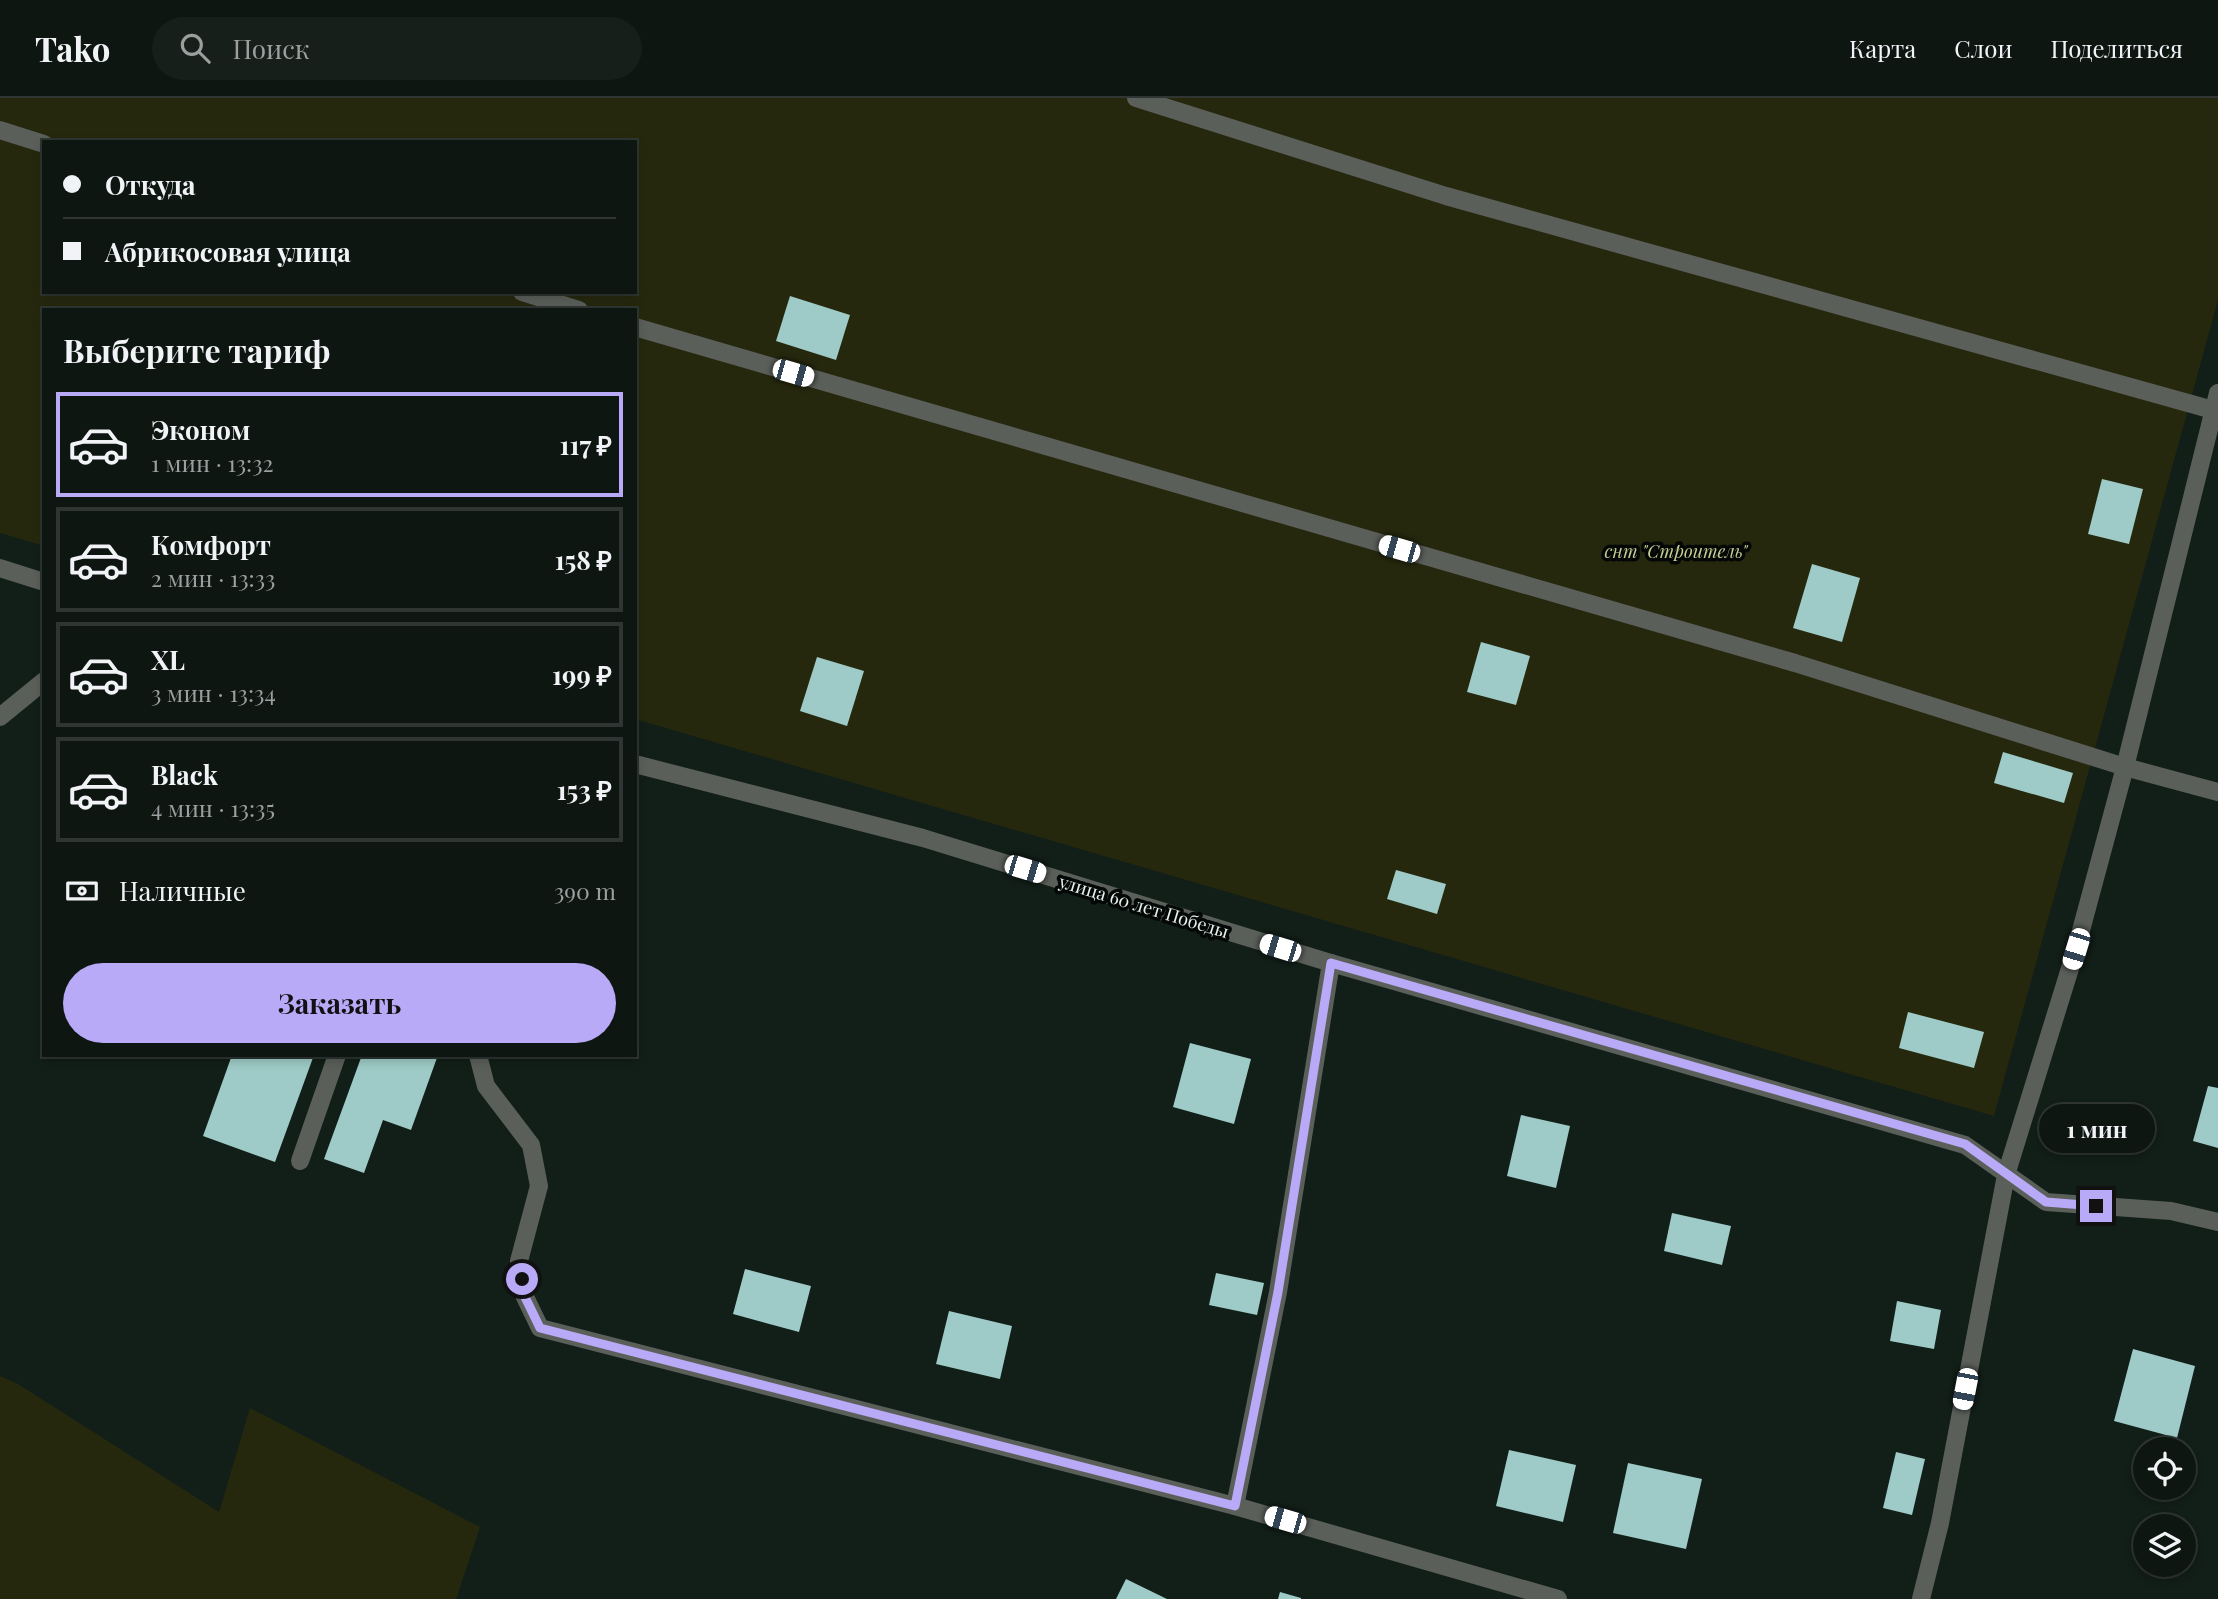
<!DOCTYPE html>
<html lang="ru">
<head>
<meta charset="utf-8">
<style>
	:root { --surface:#0e1612; --page:#171f1b; --text:#f1f3f6; --muted:#9b9f9f; --line:#2e3532; --accent:#b9aaf7 }
	body { margin:0; font-family:"Playfair Display",serif; background:var(--page); color:var(--text); height:100vh; display:flex; flex-direction:column; font-size:26px; white-space:nowrap }
	* { box-sizing:border-box; margin:0 }
	p { font-size:23px; color:var(--muted) }
	.icon { flex:none; width:38px; height:38px; fill:none; stroke:currentColor; stroke-width:2; stroke-linecap:round; stroke-linejoin:round }
	.map { position:relative; flex:1; overflow:hidden }
	.drawer { position:absolute; left:42px; top:210px; width:595px; height:749px; display:flex; flex-direction:column; background:var(--surface); border-radius:0px; box-shadow:0 4px 10px #0003,0 0 0 2px var(--line) }
	.drawer>* { flex:none }
	.hud { position:absolute; left:42px; top:42px; width:595px; height:154px; border-radius:0px; box-shadow:0 4px 10px #0003,0 0 0 2px var(--line); display:grid; align-content:center; height:154px; padding:0 21px; background:var(--surface) }
	.buttons { position:absolute; left:2133px; top:1339px; display:grid; gap:14px }
	.buttons a { display:grid; place-items:center; width:63px; height:63px; border-radius:50%; background:var(--surface); box-shadow:0 4px 10px #0003,0 0 0 2px var(--line); font-size:35px }
	.end { position:absolute; width:32px; height:32px; margin:-16px; border:9px solid #b9aaf7; background:#111; box-shadow:0 0 0 4px #111 }
	.from { border-radius:50% }
	.bubble { position:absolute; height:49px; border-radius:24px; background:var(--surface); box-shadow:0 4px 10px #0003,0 0 0 2px var(--line); font-size:23px; font-weight:700; line-height:49px; text-align:center }
	.car { position:absolute; width:21px; height:42px; margin:-21px -10px; border-radius:9px; box-shadow:0 0 5px 2px #0007; background:linear-gradient(#fff 24%,#345 0 40%,#fff 0 76%,#345 0 86%,#fff 0) }
	.hud b { display:flex; align-items:center; gap:24px; height:66px; font-size:26px }
	.hud b+b { border-top:2px solid var(--line) }
	.hud i { width:18px; height:18px; background:var(--text) }
	ul { padding:0; list-style:none }
	li { display:flex; align-items:center; gap:21px; height:105px; margin:0 14px 10px; padding:0 7px; border:4px solid var(--line); border-radius:0px }
	li div { flex:1 }
	li b { display:block; font-size:26px }
	li em { font-style:normal; font-weight:700 }
	li.active { border-color:var(--accent) }
	li>.icon { width:63px; height:63px; stroke-width:1.5 }
	h2 { padding:0 21px; font-size:32px; line-height:84px }
	.pay { display:flex; align-items:center; gap:18px; height:77px; padding:0 21px; font-size:26px }
	.pay p { margin-inline-start:auto }
	.primary-button { display:flex; gap:14px; margin-top:auto; padding:14px 21px }
	.primary-button a { flex:1; height:80px; border-radius:42px; background:var(--accent); color:#111; font-size:28px; font-weight:700; line-height:80px; text-align:center }
	header { display:flex; align-items:center; gap:42px; box-sizing:border-box; height:98px; padding:0 35px; background:var(--surface); border-bottom:2px solid var(--line) }
	header strong { font-size:33px }
	nav { display:flex; gap:38px; margin-inline-start:auto; font-size:24px }
	.search { width:490px; height:63px; background:var(--page); display:flex; align-items:center; gap:18px; box-sizing:border-box; padding:0 24px; border-radius:38px; color:var(--muted); font-size:26px }
	.map>svg:first-child { display:block }
	.green { fill:#26280e; fill-rule:evenodd }
	.building { fill:#9ecbc7 }
	.lines { fill:none; stroke-linecap:round; stroke-linejoin:round }
	.minor { stroke:#5b5f5a; stroke-width:18 }
	.route { stroke:#b9aaf7; stroke-width:9 }
	.labels { text-anchor:middle; dominant-baseline:central; stroke-width:7; stroke-linejoin:round; paint-order:stroke }
	.park-label { font-size:18px; font-style:italic; fill:#c8cd93; stroke:#030705 }
	.street-label { font-size:18px; fill:#e8f0ec; stroke:#030705 }
</style>
</head>
<body>
<header>
<strong>Tako</strong>
<div class="search"><svg class="icon" aria-label="search" viewBox="0 0 24 24"><circle cx="10" cy="10" r="6"/><path d="M15 15l6 6"/></svg>Поиск</div>
<nav><a>Карта</a><a>Слои</a><a>Поделиться</a></nav>
</header>
<div class="map">
<svg width="2218" height="1501" viewBox="0 0 2218 1501">
	<rect width="100%" height="100%" fill="#121e18"/>
	<g class="green">
		<path d="M0 0H2218V202L1994 1018 635 621V212H44V448L0 435ZM44 44H635V194H44Z"/>
		<polygon points="0,1278 18,1286 219,1414 250,1310 480,1429 456,1501 0,1501"/>
	</g>
	<g class="building">
		<polygon points="790,198 850,217 836,262 776,243"/>
		<polygon points="2102,381 2143,391 2129,446 2088,436"/>
		<polygon points="1812,466 1860,480 1842,544 1793,530"/>
		<polygon points="1481,544 1530,558 1516,607 1467,594"/>
		<polygon points="817,559 864,573 847,628 800,613"/>
		<polygon points="2003,654 2073,675 2064,705 1994,685"/>
		<polygon points="1396,772 1446,786 1437,816 1387,801"/>
		<polygon points="1908,914 1984,934 1974,970 1899,950"/>
		<polygon points="1190,945 1251,961 1234,1026 1173,1009"/>
		<polygon points="232,957 314,957 275,1064 203,1038"/>
		<polygon points="362,957 438,957 411,1032 383,1022 364,1075 324,1061"/>
		<polygon points="2208,988 2218,990 2218,1050 2193,1043"/>
		<polygon points="1521,1017 1570,1028 1556,1090 1507,1078"/>
		<polygon points="1672,1115 1731,1128 1722,1167 1664,1153"/>
		<polygon points="745,1171 811,1188 799,1234 733,1216"/>
		<polygon points="1216,1175 1264,1185 1257,1217 1209,1207"/>
		<polygon points="1897,1203 1941,1212 1934,1251 1890,1243"/>
		<polygon points="949,1213 1012,1228 1000,1281 936,1266"/>
		<polygon points="2133,1251 2195,1268 2177,1340 2114,1323"/>
		<polygon points="1509,1352 1576,1367 1563,1424 1496,1408"/>
		<polygon points="1896,1354 1925,1361 1912,1417 1883,1410"/>
		<polygon points="1628,1365 1702,1381 1686,1451 1613,1435"/>
		<polygon points="1126,1481 1167,1501 1116,1501"/>
		<polygon points="1280,1494 1301,1500 1301,1501 1278,1501"/>
	</g>
	<g class="lines">
		<g class="minor">
			<polyline points="1136,0 1446,98 2213,312"/>
			<polyline points="0,32 44,46"/>
			<polyline points="522,194 579,212"/>
			<polyline points="635,229 1795,565 2125,669 2218,694"/>
			<polyline points="0,470 44,484"/>
			<polyline points="0,619 44,583"/>
			<polyline points="635,666 923,740 1331,865 1965,1047 2046,1104 2171,1113 2218,1124"/>
			<polyline points="478,957 486,988 531,1047 539,1088 519,1163 525,1199 540,1230 1235,1408 1558,1501"/>
			<polyline points="300,1063 337,957"/>
			<polyline points="1235,1408 1278,1194 1331,865"/>
			<polyline points="1921,1501 1940,1425 2006,1077 2076,851 2125,669 2218,295"/>
		</g>
	</g>
	<g class="lines">
		<polyline class="route" points="522,1181 525,1199 540,1230 1235,1408 1278,1194 1331,865 1965,1046 2046,1104 2096,1108"/>
	</g>
	<g class="labels">
		<g class="park-label">
			<text x="1676" y="453">снт "Строитель"</text>
		</g>
		<g class="street-label">
			<text transform="translate(1144 808) rotate(17)">улица 60 лет Победы</text>
		</g>
	</g>
</svg>
<div class="buttons">
<a><svg class="icon" aria-label="locate" viewBox="0 0 24 24"><circle cx="12" cy="12" r="6"/><path d="M12 2v4M12 18v4M2 12h4M18 12h4"/></svg></a>
<a><svg class="icon" aria-label="layers" viewBox="0 0 24 24"><path d="M12 4l9 5-9 5-9-5zM3 14l9 5 9-5"/></svg></a>
</div>
<i class="end from" style="left:522px;top:1181px"></i>
<i class="end" style="left:2096px;top:1108px"></i>
<div class="bubble" style="left:2039px;top:1006px;width:116px">1 мин</div>
<i class="car" style="left:793px;top:275px;rotate:106deg"></i>
<i class="car" style="left:1399px;top:451px;rotate:286deg"></i>
<i class="car" style="left:1025px;top:771px;rotate:107deg"></i>
<i class="car" style="left:1280px;top:850px;rotate:287deg"></i>
<i class="car" style="left:2076px;top:851px;rotate:197deg"></i>
<i class="car" style="left:1965px;top:1291px;rotate:191deg"></i>
<i class="car" style="left:1285px;top:1422px;rotate:286deg"></i>
<div class="hud">
<b><i class="from"></i>Откуда</b>
<b><i></i>Абрикосовая улица</b>
</div>
<section class="drawer">
<h2>Выберите тариф</h2>
<ul>
<li class="active"><svg class="icon" aria-label="car" viewBox="0 0 24 24"><path d="M5 17H2v-5l4-1 3-4h7l3 4 3 1v5h-3M9 17h6M6 11h13"/><circle cx="7" cy="17" r="2"/><circle cx="17" cy="17" r="2"/></svg><div><b>Эконом</b><p>1 мин · 13:32</p></div><em>117 ₽</em></li>
<li><svg class="icon" aria-label="car" viewBox="0 0 24 24"><path d="M5 17H2v-5l4-1 3-4h7l3 4 3 1v5h-3M9 17h6M6 11h13"/><circle cx="7" cy="17" r="2"/><circle cx="17" cy="17" r="2"/></svg><div><b>Комфорт</b><p>2 мин · 13:33</p></div><em>158 ₽</em></li>
<li><svg class="icon" aria-label="car" viewBox="0 0 24 24"><path d="M5 17H2v-5l4-1 3-4h7l3 4 3 1v5h-3M9 17h6M6 11h13"/><circle cx="7" cy="17" r="2"/><circle cx="17" cy="17" r="2"/></svg><div><b>XL</b><p>3 мин · 13:34</p></div><em>199 ₽</em></li>
<li><svg class="icon" aria-label="car" viewBox="0 0 24 24"><path d="M5 17H2v-5l4-1 3-4h7l3 4 3 1v5h-3M9 17h6M6 11h13"/><circle cx="7" cy="17" r="2"/><circle cx="17" cy="17" r="2"/></svg><div><b>Black</b><p>4 мин · 13:35</p></div><em>153 ₽</em></li>
</ul>
<div class="pay"><svg class="icon" aria-label="cash" viewBox="0 0 24 24"><path d="M3 7h18v10H3z"/><circle cx="12" cy="12" r="2"/></svg>Наличные<p>390 m</p></div>
<div class="primary-button"><a>Заказать</a></div>
</section>
</div>
</body>
</html>
